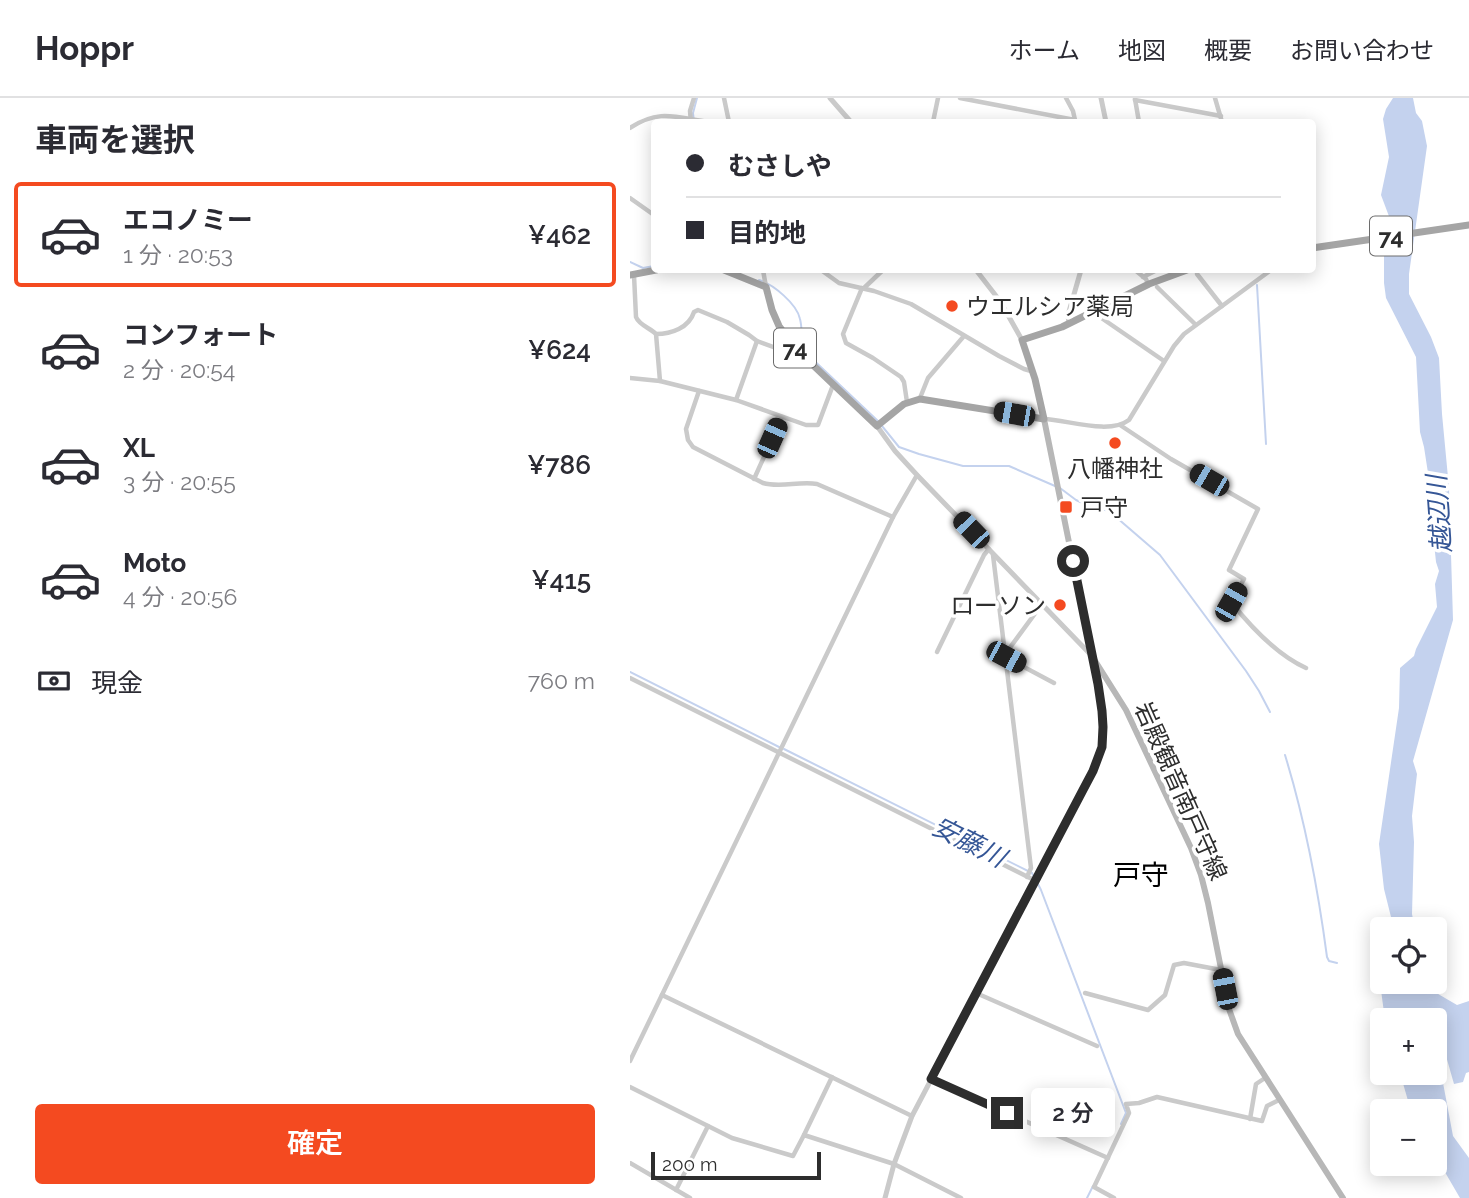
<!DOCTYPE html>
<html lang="ja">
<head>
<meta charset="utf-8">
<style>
	:root { --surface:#fff; --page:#f7f7f7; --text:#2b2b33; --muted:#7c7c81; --line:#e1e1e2; --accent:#f44a20 }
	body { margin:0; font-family:Raleway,"Noto Sans JP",sans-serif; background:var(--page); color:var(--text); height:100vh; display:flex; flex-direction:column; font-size:26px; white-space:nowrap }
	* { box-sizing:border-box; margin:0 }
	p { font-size:23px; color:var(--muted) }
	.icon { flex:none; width:38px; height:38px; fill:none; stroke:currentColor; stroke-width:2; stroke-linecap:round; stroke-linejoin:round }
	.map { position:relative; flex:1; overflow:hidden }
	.details { display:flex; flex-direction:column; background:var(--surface); width:630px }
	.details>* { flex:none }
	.banner { position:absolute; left:21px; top:21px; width:665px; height:154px; border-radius:7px; box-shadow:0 4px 18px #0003; display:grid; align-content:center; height:154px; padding:0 35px; background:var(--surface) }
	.controls { position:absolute; left:740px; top:819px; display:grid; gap:14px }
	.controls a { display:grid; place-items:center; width:77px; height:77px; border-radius:7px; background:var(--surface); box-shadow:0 4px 18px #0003; font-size:35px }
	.scale { position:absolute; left:21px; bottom:18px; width:170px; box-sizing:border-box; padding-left:7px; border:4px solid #2d2d2d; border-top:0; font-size:19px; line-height:24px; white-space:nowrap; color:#2d2d2d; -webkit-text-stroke:5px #fff; paint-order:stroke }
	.end { position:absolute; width:32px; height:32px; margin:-16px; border:9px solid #2d2d2d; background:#fff; box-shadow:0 0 0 4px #fff }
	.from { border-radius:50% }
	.bubble { position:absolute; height:49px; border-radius:7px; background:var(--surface); box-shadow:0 4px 18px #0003; font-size:23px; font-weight:600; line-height:49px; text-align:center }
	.car { position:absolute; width:21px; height:42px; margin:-21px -10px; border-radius:9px; box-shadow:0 0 5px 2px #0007; background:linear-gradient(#222 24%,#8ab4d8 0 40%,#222 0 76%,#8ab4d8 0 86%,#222 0) }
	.banner b { display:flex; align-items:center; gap:24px; height:66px; font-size:26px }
	.banner b+b { border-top:2px solid var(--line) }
	.banner i { width:18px; height:18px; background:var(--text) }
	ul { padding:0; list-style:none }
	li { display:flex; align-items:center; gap:21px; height:105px; margin:0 14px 10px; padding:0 21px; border:4px solid transparent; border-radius:7px }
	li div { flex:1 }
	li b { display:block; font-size:26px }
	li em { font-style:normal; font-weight:600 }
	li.on { border-color:var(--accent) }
	li>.icon { width:63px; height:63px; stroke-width:1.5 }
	h2 { padding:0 35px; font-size:32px; line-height:84px }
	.pay { display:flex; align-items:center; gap:18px; height:77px; padding:0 35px; font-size:26px }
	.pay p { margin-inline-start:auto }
	.primary-button { display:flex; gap:14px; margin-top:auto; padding:14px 35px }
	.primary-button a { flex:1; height:80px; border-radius:7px; background:var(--accent); color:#fff; font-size:28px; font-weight:600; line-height:80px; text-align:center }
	header { display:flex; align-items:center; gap:42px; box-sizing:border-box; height:98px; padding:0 35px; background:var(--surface); border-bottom:2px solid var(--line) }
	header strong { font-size:33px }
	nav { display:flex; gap:38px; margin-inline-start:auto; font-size:24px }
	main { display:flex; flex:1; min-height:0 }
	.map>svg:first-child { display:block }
	.water { fill:#c4d2ee }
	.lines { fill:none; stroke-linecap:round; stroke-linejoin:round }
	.stream { stroke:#c4d2ee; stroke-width:2 }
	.minor { stroke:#cacaca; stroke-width:4.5 }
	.tertiary { stroke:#cacaca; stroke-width:5 }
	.secondary { stroke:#b7b7b7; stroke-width:6 }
	.primary { stroke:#a5a5a5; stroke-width:7 }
	.route { stroke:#2d2d2d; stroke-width:9 }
	.poi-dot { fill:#f44a20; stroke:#fff; stroke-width:2.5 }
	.labels { text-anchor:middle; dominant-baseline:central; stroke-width:7; stroke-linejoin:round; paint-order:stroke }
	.shield { fill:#fff; stroke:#6c6c6c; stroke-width:2 }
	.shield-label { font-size:23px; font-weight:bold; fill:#2d2d2d }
	.poi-label { font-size:24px; fill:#2d2d2d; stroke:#fff; text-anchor:start }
	.street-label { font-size:24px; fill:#2d2d2d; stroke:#fff }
	.water-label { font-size:26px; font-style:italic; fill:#355696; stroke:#fff }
	.quarter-label { font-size:28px; fill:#000; stroke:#fff }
</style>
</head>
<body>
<header>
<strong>Hoppr</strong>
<nav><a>ホーム</a><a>地図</a><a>概要</a><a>お問い合わせ</a></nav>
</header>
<main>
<section class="details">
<h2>車両を選択</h2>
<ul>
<li class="on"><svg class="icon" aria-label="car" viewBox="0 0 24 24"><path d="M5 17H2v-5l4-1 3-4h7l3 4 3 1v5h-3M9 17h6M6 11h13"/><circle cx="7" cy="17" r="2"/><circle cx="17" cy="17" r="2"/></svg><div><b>エコノミー</b><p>1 分 · 20:53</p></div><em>¥462</em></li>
<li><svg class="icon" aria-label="car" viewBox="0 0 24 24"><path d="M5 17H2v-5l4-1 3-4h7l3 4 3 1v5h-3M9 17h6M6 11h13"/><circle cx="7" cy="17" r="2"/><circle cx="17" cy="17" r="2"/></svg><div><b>コンフォート</b><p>2 分 · 20:54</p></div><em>¥624</em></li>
<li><svg class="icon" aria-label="car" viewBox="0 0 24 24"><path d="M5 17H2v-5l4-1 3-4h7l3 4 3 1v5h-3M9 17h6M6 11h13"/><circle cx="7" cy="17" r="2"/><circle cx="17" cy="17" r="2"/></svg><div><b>XL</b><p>3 分 · 20:55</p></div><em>¥786</em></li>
<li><svg class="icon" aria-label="car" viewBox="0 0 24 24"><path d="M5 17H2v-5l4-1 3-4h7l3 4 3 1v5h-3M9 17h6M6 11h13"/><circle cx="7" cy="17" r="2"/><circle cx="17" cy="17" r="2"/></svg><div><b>Moto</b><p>4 分 · 20:56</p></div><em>¥415</em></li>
</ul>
<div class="pay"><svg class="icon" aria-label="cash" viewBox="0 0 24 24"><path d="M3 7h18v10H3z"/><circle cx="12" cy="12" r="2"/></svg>現金<p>760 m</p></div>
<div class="primary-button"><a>確定</a></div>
</section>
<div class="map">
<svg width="839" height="1100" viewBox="0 0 839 1100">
	<rect width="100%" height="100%" fill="#fff"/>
	<g class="water">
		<polygon points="763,0 783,0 786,15 792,23 797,48 779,176 779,196 801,239 809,260 812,316 819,390 823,522 783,663 787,676 782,718 784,744 782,816 785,831 764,831 754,791 749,746 769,610 770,570 784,558 786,551 807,509 805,486 809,473 806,464 802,426 796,399 798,375 794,349 790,334 786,259 756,200 754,185 754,156 760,121 751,97 759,59 753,21 756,11"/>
		<polygon points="752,838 752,884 799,884 803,893 827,907 839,903 839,974 836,975 833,984 824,986 816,958 807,953 823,1038 839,1060 839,1100 830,1100 805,1057 805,1013 781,1013 770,975 805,975 805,922 755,922 747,862 747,839"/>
	</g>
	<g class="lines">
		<g class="stream">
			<polyline points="64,24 63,15 67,0"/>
			<polyline points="0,164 13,170 24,168"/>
			<path d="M129 182C143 186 167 206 170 221 173 232 170 244 176 255L249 324"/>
			<polyline points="627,187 636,346"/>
			<polyline points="252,328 269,349 289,356 333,368 379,368 425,388"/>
			<polyline points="430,390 446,402 457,407 479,413 530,457 616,573 629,593 640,614"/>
			<polyline points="0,574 149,649"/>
			<polyline points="154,651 402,775 404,779"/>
			<path d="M655 657C675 722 688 791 697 859L699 863 707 865"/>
			<polyline points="407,784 411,792 496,1015 491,1026"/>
			<polyline points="457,1100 463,1088"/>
		</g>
		<g class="minor">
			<polyline points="94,0 99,24"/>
			<polyline points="330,0 445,22"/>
			<polyline points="436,0 443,13 445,22"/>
			<polyline points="585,0 592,24"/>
			<polyline points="505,1 509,24"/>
			<polyline points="505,2 591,18"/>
			<polyline points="61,24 60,13 64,0"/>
			<polyline points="303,24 308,0"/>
			<path d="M0 30C30 10 47 20 79 24"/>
			<polyline points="0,100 24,117"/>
			<polyline points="133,172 136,189"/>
			<polyline points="191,172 209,185 244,193 281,206 369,258 394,271 401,273"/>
			<polyline points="505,172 516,181 518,186"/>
			<polyline points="567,176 592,208"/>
			<path d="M4 177 6 219C9 227 20 230 26 236 41 236 59 230 64 214L68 212 97 224 119 237 127 243 168 258 171 257"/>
			<polyline points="513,179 527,172"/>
			<polyline points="527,189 565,226"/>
			<polyline points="232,190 213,236 216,245 243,260 271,279 274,284 277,304"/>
			<polyline points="234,190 253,172"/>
			<polyline points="466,213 470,219 534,263"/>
			<polyline points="26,236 30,283"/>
			<polyline points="0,280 30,283 106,302 176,327 188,327 203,287"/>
			<path d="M69 293 56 331 58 342 63 349 133 385C150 390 169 383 187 386L263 419"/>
			<polyline points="290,300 298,280 334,238"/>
			<polyline points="106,302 127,243"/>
			<path d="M414 321C438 322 479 337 499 322L544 248 554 236 641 172"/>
			<path d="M490 327 541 361 628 411 599 472 614 481 601 504C621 529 647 557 676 570"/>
			<polyline points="124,381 152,319"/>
			<polyline points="363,457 401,770 397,779"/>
			<polyline points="307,554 354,457 359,451"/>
			<polyline points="376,555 412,506"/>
			<polyline points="377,560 424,585"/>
			<polyline points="0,580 406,783"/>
			<polyline points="346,895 467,948"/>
			<polyline points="455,895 518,912 535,897 544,867 554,865 591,872"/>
			<polyline points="32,897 282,1018"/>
			<polyline points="0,963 263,419 287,377"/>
			<polyline points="301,981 478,1060"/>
			<polyline points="0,989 102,1040 163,1058 174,1037 264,1066 331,1100"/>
			<polyline points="620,1021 626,986 635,980"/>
			<polyline points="174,1037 202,979"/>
			<polyline points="0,1065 60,1100"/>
			<polyline points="46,1092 78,1028"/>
			<polyline points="484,1100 464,1089 499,1015 496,1006 509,1005 527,999 632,1023 637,1008 649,1002"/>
		</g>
		<g class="tertiary">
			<polyline points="200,0 221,24"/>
			<polyline points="471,0 476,24"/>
			<polyline points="346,172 370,203 392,242"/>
			<polyline points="439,226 438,217 451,172"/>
			<polyline points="247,328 265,353 287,377 462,558 472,613 473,629 472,649 463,673 282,1018 264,1066 255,1100"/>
		</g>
		<polyline class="secondary" points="414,321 462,558 496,612 561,750 571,777 578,805 599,911 608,936 713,1100"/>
		<g class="primary">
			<polyline points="682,150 839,127"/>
			<polyline points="94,172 136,189 142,212 149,228 165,250 247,328 274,306 290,301 414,321 405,281 392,242 432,229 519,186 557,172"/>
			<polyline points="0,177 26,172"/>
		</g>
	</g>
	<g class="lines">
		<polyline class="route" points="377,1015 301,981 454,690 463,673 472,649 473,629 472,613 468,586 443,463"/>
	</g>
	<g class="poi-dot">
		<circle cx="322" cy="208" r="7"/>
		<circle cx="485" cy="345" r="7"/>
		<rect x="429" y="402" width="14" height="14" rx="3.5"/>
		<circle cx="430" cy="507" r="7"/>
	</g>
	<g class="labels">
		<g class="shield">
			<rect x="740" y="118.5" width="42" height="39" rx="5"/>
			<rect x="144" y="230.5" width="42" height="39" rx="5"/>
		</g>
		<g class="shield-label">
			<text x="761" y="138">74</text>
			<text x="165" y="250">74</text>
		</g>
		<g class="poi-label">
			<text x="336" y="208">ウエルシア薬局</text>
			<text x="485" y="370" text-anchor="middle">八幡神社</text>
			<text x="450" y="409">戸守</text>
			<text x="416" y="507" text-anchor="end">ローソン</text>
		</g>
		<g class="street-label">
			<text transform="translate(551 693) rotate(66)">岩殿観音南戸守線</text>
		</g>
		<g class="water-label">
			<text transform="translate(809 416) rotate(-94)">越辺川</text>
			<text transform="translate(339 744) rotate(27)">安藤川</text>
		</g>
		<g class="quarter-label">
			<text x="511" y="777">戸守</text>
		</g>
	</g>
</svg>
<div class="controls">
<a><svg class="icon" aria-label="locate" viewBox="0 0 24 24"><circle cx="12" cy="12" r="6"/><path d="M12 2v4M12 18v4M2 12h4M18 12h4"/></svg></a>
<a>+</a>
<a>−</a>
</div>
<div class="scale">200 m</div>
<i class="end from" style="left:443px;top:463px"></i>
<i class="end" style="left:377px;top:1015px"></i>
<div class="bubble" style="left:401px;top:990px;width:84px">2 分</div>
<i class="car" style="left:384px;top:316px;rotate:280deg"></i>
<i class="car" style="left:142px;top:340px;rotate:24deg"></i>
<i class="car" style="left:579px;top:382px;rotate:300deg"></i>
<i class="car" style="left:341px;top:432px;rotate:316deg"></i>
<i class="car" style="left:601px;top:504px;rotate:30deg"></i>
<i class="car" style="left:376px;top:559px;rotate:118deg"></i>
<i class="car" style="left:595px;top:891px;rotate:349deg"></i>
<div class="banner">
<b><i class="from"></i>むさしや</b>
<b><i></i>目的地</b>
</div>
</div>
</main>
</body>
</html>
